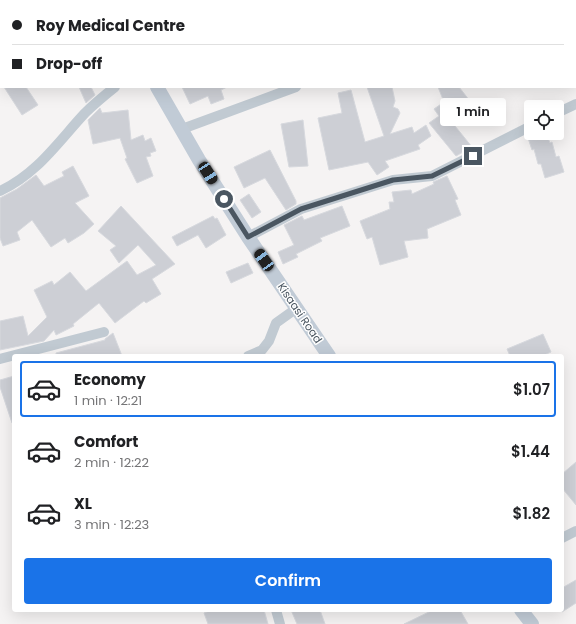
<!DOCTYPE html>
<html lang="en">
<head>
<meta charset="utf-8">
<style>
	:root { --surface:#fff; --page:#f6f6f6; --text:#202124; --muted:#757577; --line:#e0e0e0; --accent:#1a73e8 }
	body { margin:0; font-family:Poppins,sans-serif; background:var(--page); color:var(--text); height:100vh; display:flex; flex-direction:column; font-size:15px; white-space:nowrap }
	* { box-sizing:border-box; margin:0 }
	p { font-size:13px; color:var(--muted) }
	.icon { flex:none; width:22px; height:22px; fill:none; stroke:currentColor; stroke-width:2; stroke-linecap:round; stroke-linejoin:round }
	.map { position:relative; flex:1; overflow:hidden }
	.details { position:absolute; left:12px; top:354px; width:552px; height:258px; display:flex; flex-direction:column; background:var(--surface); border-radius:4px; box-shadow:0 4px 16px #0002 }
	.details>* { flex:none }
	.banner { position:absolute; left:0px; top:0px; width:576px; height:88px; box-shadow:0 4px 16px #0002; display:grid; align-content:center; height:88px; padding:0 12px; background:var(--surface) }
	.controls { position:absolute; left:524px; top:100px; display:grid; gap:8px }
	.controls a { display:grid; place-items:center; width:40px; height:40px; border-radius:4px; background:var(--surface); box-shadow:0 4px 16px #0002; font-size:20px }
	.end { position:absolute; width:18px; height:18px; margin:-9px; border:5px solid #4a5661; background:#fff; box-shadow:0 0 0 2px #fff }
	.from { border-radius:50% }
	.bubble { position:absolute; height:28px; border-radius:4px; background:var(--surface); box-shadow:0 4px 16px #0002; font-size:13px; font-weight:600; line-height:28px; text-align:center }
	.car { position:absolute; width:12px; height:24px; margin:-12px -6px; border-radius:5px; box-shadow:0 0 3px 1px #0007; background:linear-gradient(#222 24%,#8ab4d8 0 40%,#222 0 76%,#8ab4d8 0 86%,#222 0) }
	.banner b { display:flex; align-items:center; gap:14px; height:38px; font-size:15px }
	.banner b+b { border-top:1px solid var(--line) }
	.banner i { width:10px; height:10px; background:var(--text) }
	ul { padding:7px 0 0; list-style:none }
	li { display:flex; align-items:center; gap:12px; height:56px; margin:0 8px 6px; padding:0 4px; border:2px solid transparent; border-radius:4px }
	li div { flex:1 }
	li b { display:block; font-size:15px }
	li em { font-style:normal; font-weight:600 }
	li.active { border-color:var(--accent) }
	li>.icon { width:36px; height:36px; stroke-width:1.5 }
	.cta { display:flex; gap:8px; margin-top:auto; padding:8px 12px }
	.cta a { flex:1; height:46px; border-radius:4px; background:var(--accent); color:#fff; font-size:16px; font-weight:600; line-height:46px; text-align:center }
	.map>svg:first-child { display:block }
	.building { fill:#cdcfd5; stroke:#d7d9de }
	.lines { fill:none; stroke-linecap:round; stroke-linejoin:round }
	.street { stroke:#c1cad2; stroke-width:10 }
	.secondary { stroke:#c1cbd6; stroke-width:14 }
	.route { stroke:#4a5661; stroke-width:5 }
	.labels { text-anchor:middle; dominant-baseline:central; stroke-width:3; stroke-linejoin:round; paint-order:stroke }
	.street-label { font-size:11px; fill:#4a5661; stroke:#fff }
</style>
</head>
<body>
<div class="map">
<svg width="576" height="624" viewBox="0 0 576 624">
	<rect width="100%" height="100%" fill="#f5f3f3"/>
	<g class="building">
		<polygon points="4,87 26,87 38,105 22,115"/>
		<polygon points="79,87 91,87 95,95 86,103"/>
		<polygon points="182,87 227,87 221,90 224,99 211,104 208,96 190,104"/>
		<polygon points="367,87 392,87 395,101 393,107 398,109 400,113 390,134 412,127 414,133 426,125 431,136 418,145 420,149 385,161 389,167 377,175 368,162 329,170 318,118 342,113 338,93 351,90 365,142 384,136"/>
		<polygon points="438,87 459,87 473,105 451,121 472,147 456,156 429,123 439,116 434,109 444,102"/>
		<polygon points="100,108 102,113 128,110 131,140 143,135 145,141 151,138 156,151 150,153 151,156 146,157 153,176 137,183 125,159 127,158 120,138 93,144 88,120"/>
		<polygon points="303,120 308,166 289,167 281,124"/>
		<polygon points="532,133 546,133 550,143 552,142 556,157 559,156 564,172 545,178 541,164 538,164 534,149 532,150 527,135"/>
		<polygon points="270,150 296,201 296,204 286,210 265,178 244,188 234,167"/>
		<polygon points="73,166 89,196 75,203 94,224 84,233 68,243 65,238 51,247 32,220 17,232 20,240 3,246 0,238 0,198 17,189 36,175 44,186 64,176 62,172"/>
		<polygon points="447,176 458,199 455,200 461,215 427,229 428,238 404,241 408,257 380,265 372,237 367,239 360,221 390,209 389,202 394,202 392,192 411,190 412,194 434,184 433,182"/>
		<polygon points="249,194 261,212 252,218 240,200"/>
		<polygon points="121,206 175,264 152,279 161,294 146,303 144,301 115,323 99,303 73,324 74,326 56,335 54,330 44,341 0,350 0,321 23,316 28,336 47,317 34,290 52,281 54,285 70,272 86,291 127,261 137,275 156,265 138,245 119,263 110,250 116,246 98,231"/>
		<polygon points="342,206 350,226 320,238 322,241 296,254 298,257 283,264 278,252 294,245 284,225 302,216 304,220"/>
		<polygon points="213,216 215,219 217,218 226,235 206,248 198,235 177,246 172,237"/>
		<polygon points="248,263 253,273 231,283 226,272"/>
		<polygon points="113,333 122,356 56,356 56,353 105,340 105,339"/>
		<polygon points="543,334 551,352 542,356 510,356 507,349"/>
		<polygon points="14,376 14,423 12,423 0,387 0,380"/>
		<polygon points="576,462 576,505 562,488 562,474"/>
		<polygon points="576,580 576,603 562,612 562,588"/>
		<polygon points="212,610 264,610 268,624 208,624 204,613"/>
		<polygon points="291,610 320,610 325,624 297,624"/>
		<polygon points="433,610 460,610 468,624 404,624"/>
	</g>
	<g class="lines">
		<g class="street">
			<polyline points="488,1 490,0"/>
			<polyline points="557,113 576,104"/>
			<polyline points="182,129 296,87"/>
			<path d="M0 191C37 174 58 142 85 113 94 104 105 95 115 87"/>
			<polyline points="248,237 301,209 393,180 432,176 531,126"/>
			<polyline points="248,356 262,350 269,341 276,323 297,308"/>
			<polyline points="0,359 104,332"/>
			<polyline points="562,538 576,531"/>
			<polyline points="276,610 280,624"/>
		</g>
		<g class="secondary">
			<polyline points="111,0 111,1"/>
			<polyline points="157,87 199,160 248,237 329,356"/>
			<polyline points="521,610 532,624"/>
		</g>
	</g>
	<g class="lines">
		<polyline class="route" points="224,199 248,237 301,209 393,180 432,176 473,156"/>
	</g>
	<g class="labels">
		<g class="street-label">
			<text transform="translate(300 313) rotate(56)">Kisaasi Road</text>
		</g>
	</g>
</svg>
<div class="controls">
<a><svg class="icon" aria-label="locate" viewBox="0 0 24 24"><circle cx="12" cy="12" r="6"/><path d="M12 2v4M12 18v4M2 12h4M18 12h4"/></svg></a>
</div>
<i class="end from" style="left:224px;top:199px"></i>
<i class="end" style="left:473px;top:156px"></i>
<div class="bubble" style="left:440px;top:98px;width:66px">1 min</div>
<i class="car" style="left:208px;top:173px;rotate:147deg"></i>
<i class="car" style="left:264px;top:260px;rotate:325deg"></i>
<div class="banner">
<b><i class="from"></i>Roy Medical Centre</b>
<b><i></i>Drop-off</b>
</div>
<section class="details">
<ul>
<li class="active"><svg class="icon" aria-label="car" viewBox="0 0 24 24"><path d="M5 17H2v-5l4-1 3-4h7l3 4 3 1v5h-3M9 17h6M6 11h13"/><circle cx="7" cy="17" r="2"/><circle cx="17" cy="17" r="2"/></svg><div><b>Economy</b><p>1 min · 12:21</p></div><em>$1.07</em></li>
<li><svg class="icon" aria-label="car" viewBox="0 0 24 24"><path d="M5 17H2v-5l4-1 3-4h7l3 4 3 1v5h-3M9 17h6M6 11h13"/><circle cx="7" cy="17" r="2"/><circle cx="17" cy="17" r="2"/></svg><div><b>Comfort</b><p>2 min · 12:22</p></div><em>$1.44</em></li>
<li><svg class="icon" aria-label="car" viewBox="0 0 24 24"><path d="M5 17H2v-5l4-1 3-4h7l3 4 3 1v5h-3M9 17h6M6 11h13"/><circle cx="7" cy="17" r="2"/><circle cx="17" cy="17" r="2"/></svg><div><b>XL</b><p>3 min · 12:23</p></div><em>$1.82</em></li>
</ul>
<div class="cta"><a>Confirm</a></div>
</section>
</div>
</body>
</html>
